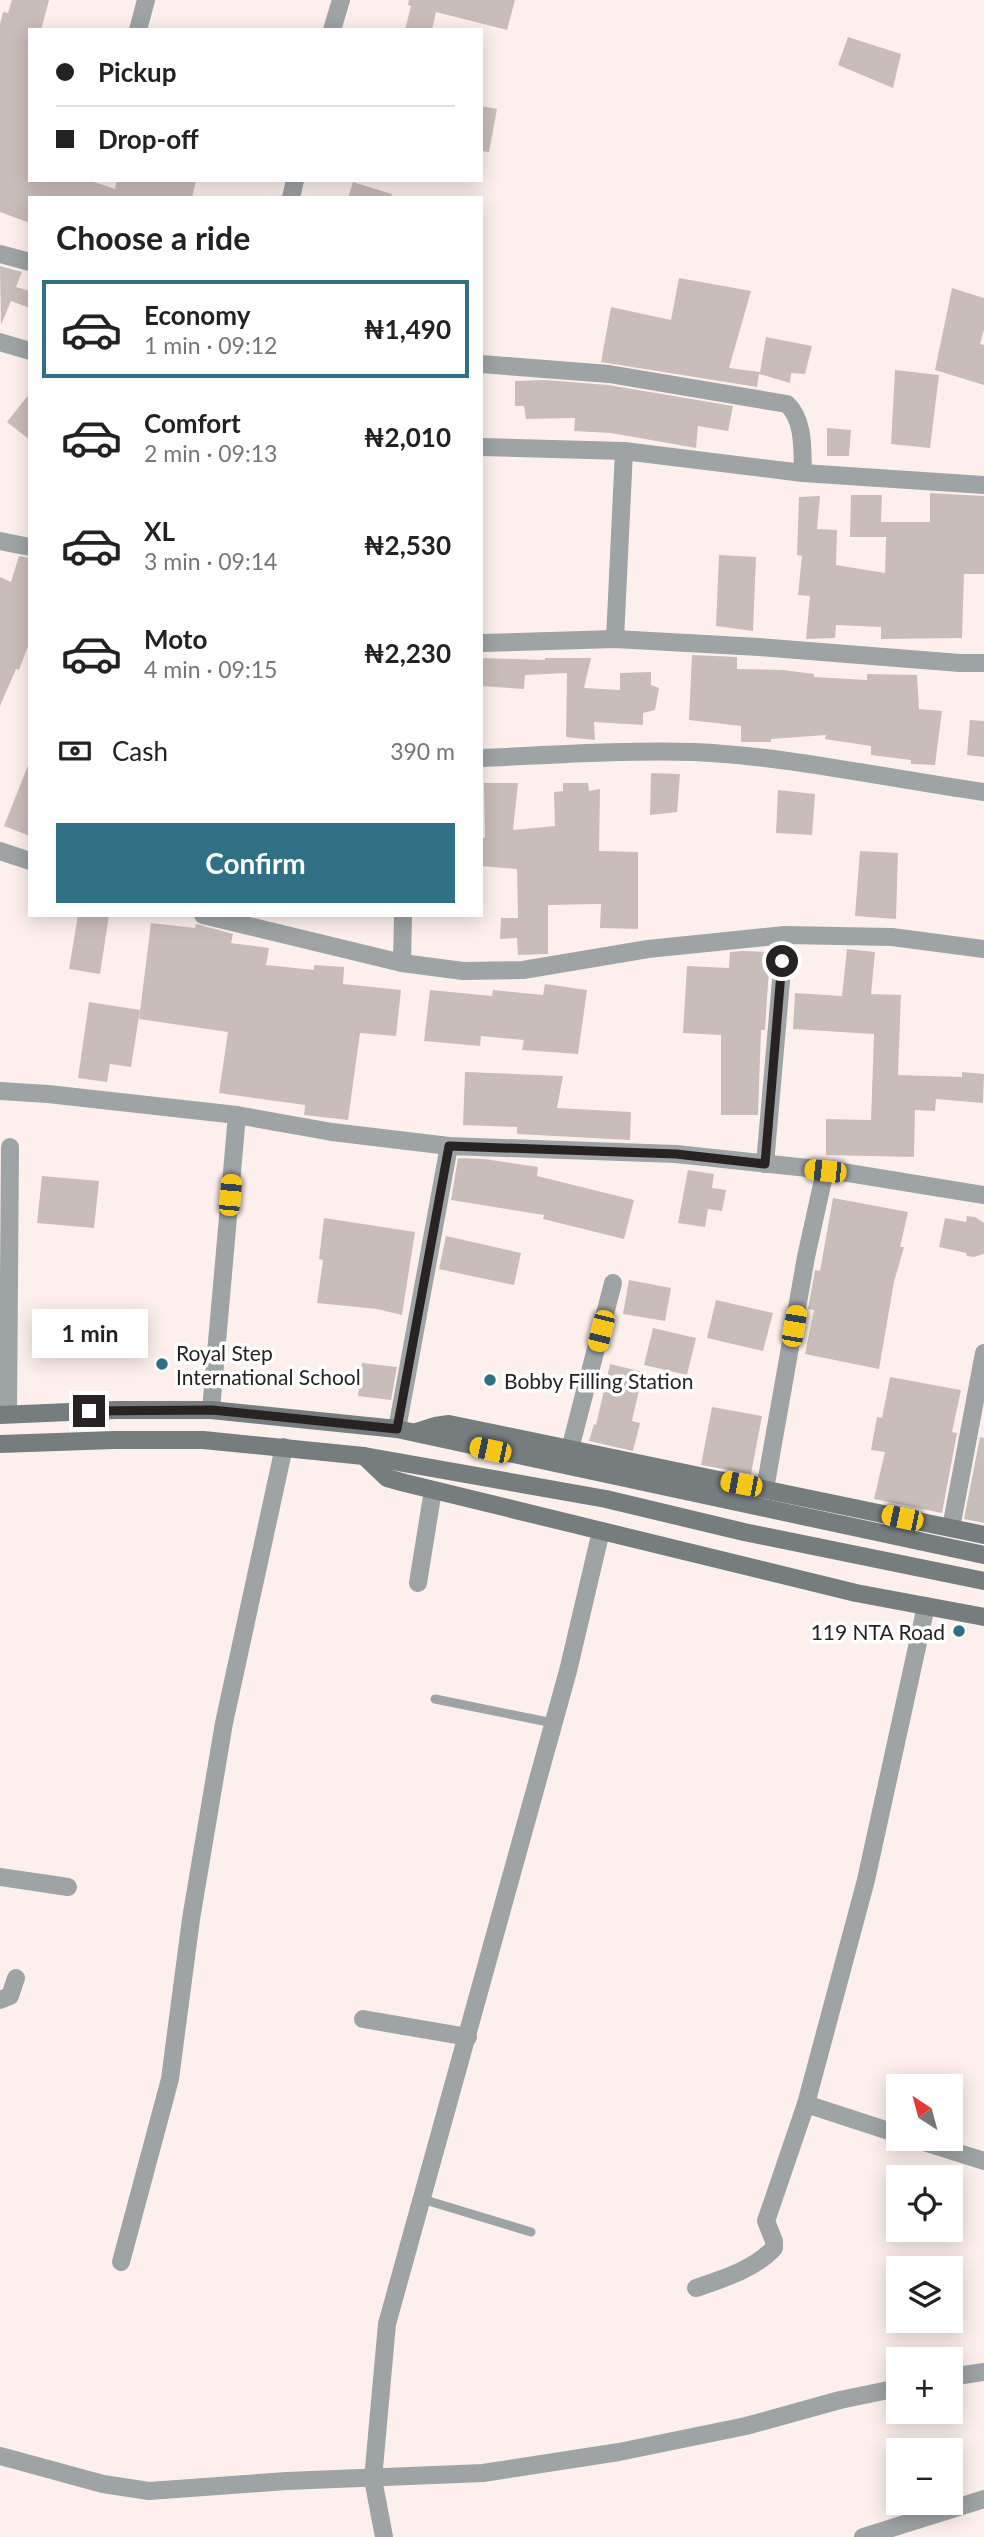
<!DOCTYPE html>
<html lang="en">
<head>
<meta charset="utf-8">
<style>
	:root { --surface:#fff; --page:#f2f2f2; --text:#222; --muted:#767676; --line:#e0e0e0; --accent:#307084 }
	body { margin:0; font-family:Lato,sans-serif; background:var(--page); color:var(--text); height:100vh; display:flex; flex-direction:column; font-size:26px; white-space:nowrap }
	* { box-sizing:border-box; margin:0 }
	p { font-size:23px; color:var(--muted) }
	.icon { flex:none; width:38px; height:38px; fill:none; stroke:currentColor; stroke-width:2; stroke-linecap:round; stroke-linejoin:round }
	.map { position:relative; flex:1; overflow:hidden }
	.side { position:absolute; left:28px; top:196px; width:455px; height:721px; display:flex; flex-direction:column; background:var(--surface); border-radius:0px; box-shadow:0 4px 18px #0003 }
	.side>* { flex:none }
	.banner { position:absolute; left:28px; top:28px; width:455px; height:154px; border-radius:0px; box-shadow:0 4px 18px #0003; display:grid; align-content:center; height:154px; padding:0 28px; background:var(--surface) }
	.needle { width:46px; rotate:324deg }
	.fabs { position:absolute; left:886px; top:2074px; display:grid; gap:14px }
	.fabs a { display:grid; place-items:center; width:77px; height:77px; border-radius:0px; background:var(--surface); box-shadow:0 4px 18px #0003; font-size:35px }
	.end { position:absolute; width:32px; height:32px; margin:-16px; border:9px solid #282322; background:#fff; box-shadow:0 0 0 4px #fff }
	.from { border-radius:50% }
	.bubble { position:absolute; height:49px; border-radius:0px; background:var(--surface); box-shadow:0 4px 18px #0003; font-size:23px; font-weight:700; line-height:49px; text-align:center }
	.car { position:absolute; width:21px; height:42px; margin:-21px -10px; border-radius:9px; box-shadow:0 0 5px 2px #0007; background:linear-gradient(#f5c518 24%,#345 0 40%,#f5c518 0 76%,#345 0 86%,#f5c518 0) }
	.banner b { display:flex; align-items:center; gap:24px; height:66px; font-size:26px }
	.banner b+b { border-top:2px solid var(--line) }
	.banner i { width:18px; height:18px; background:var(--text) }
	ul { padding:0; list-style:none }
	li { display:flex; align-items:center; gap:21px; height:98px; margin:0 14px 10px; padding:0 14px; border:4px solid transparent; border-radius:0px }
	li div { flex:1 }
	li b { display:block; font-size:26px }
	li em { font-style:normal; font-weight:700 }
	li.active { border-color:var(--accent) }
	li>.icon { width:63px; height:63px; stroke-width:1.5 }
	h2 { padding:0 28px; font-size:32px; line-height:84px }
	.pay { display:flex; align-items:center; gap:18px; height:77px; padding:0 28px; font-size:26px }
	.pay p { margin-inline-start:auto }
	.cta { display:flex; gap:14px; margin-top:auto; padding:14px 28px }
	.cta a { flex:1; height:80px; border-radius:0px; background:var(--accent); color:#fff; font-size:28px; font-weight:700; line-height:80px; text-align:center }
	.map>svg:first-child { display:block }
	.building { fill:#c9bdba }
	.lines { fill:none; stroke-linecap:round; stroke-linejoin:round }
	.service { stroke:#9ea3a5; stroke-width:9 }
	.minor { stroke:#9ea3a5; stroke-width:18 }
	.secondary { stroke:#757d7f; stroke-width:18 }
	.route { stroke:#282322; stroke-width:9 }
	.poi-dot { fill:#307084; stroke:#fff; stroke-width:2.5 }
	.labels { text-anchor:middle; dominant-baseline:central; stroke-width:7; stroke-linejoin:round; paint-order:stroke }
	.poi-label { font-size:21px; fill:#282322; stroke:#fff; text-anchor:start }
</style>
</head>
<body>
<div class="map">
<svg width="984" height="2537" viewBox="0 0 984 2537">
	<rect width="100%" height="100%" fill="#fdf0ec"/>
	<g class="building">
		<polygon points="12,0 49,0 41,30 30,30 30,180 88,180 115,189 117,180 196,180 192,198 30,198 30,223 0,212 0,24 3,12 8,13"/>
		<polygon points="409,0 515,0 507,30 436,12 432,30 405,30 411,6 408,5"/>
		<polygon points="848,37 901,54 893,88 838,65"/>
		<polygon points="481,106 497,109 489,152 481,151"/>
		<polygon points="353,182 392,194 391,198 348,198"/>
		<polygon points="0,266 22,272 16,287 30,291 30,308 11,301 1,325"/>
		<polygon points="679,278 751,291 729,368 760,372 766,337 812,346 805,374 791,373 790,383 759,374 757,387 601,362 611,307 671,320"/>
		<polygon points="952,288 984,298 984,330 980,344 984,345 984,385 935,370"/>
		<polygon points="895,370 939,375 930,448 891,444"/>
		<polygon points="545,380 608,385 733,406 728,431 698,426 696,448 611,433 574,431 575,418 526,419 524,406 515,406 515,381"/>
		<polygon points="30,393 30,440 7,422"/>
		<polygon points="827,428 851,430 849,456 827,456"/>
		<polygon points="930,493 984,496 984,574 964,574 962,638 881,639 881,627 836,625 835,638 806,639 810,596 798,595 802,556 797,555 799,497 820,496 817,529 837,530 836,565 885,573 886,537 850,537 851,495 882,495 881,522 930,522"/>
		<polygon points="719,555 756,557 753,631 716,626"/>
		<polygon points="19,556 30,558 30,641 19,670 16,669 0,706 0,577 11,582"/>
		<polygon points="692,655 737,657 737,669 783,670 814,674 814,677 867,680 867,674 917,675 919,709 942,711 935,765 911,764 911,760 871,755 871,746 825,739 826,735 771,739 771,742 741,742 741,726 689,720"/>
		<polygon points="481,658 545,660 545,658 591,658 584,688 620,690 620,673 651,672 651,685 659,688 655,710 643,713 643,725 594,722 595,740 566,737 567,673 525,675 524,689 481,686"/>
		<polygon points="970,720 984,721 984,757 967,755"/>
		<polygon points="29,763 30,764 30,836 4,826"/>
		<polygon points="651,773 680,774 677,812 650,815"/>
		<polygon points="484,783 518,783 513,830 555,826 554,792 563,791 563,783 588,783 589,791 600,789 599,851 638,852 638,929 600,928 601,904 548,905 548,954 518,955 517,938 500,939 501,918 518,918 517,869 481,866 481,837 485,838"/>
		<polygon points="778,790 815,794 812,835 776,833"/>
		<polygon points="860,851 898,853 896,919 855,916"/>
		<polygon points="78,915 109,915 100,974 69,969"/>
		<polygon points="151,923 195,928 196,924 233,934 231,943 269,948 266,965 314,970 314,965 344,967 343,984 401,990 396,1036 360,1033 348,1120 304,1115 305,1105 219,1093 228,1032 139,1019"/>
		<polygon points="847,949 875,952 871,994 901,995 898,1075 962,1077 962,1072 984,1074 983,1103 936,1099 935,1111 915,1110 914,1157 826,1155 826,1119 871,1120 874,1034 793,1029 795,993 842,996"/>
		<polygon points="743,951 770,952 765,1030 761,1030 758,1115 721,1115 721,1035 683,1033 687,966 729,968 730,952"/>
		<polygon points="545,984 587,990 578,1054 522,1050 524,1040 481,1036 480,1046 424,1041 430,990 492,996 493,990 543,995"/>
		<polygon points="89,1002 140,1010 131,1067 110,1064 107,1082 78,1078"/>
		<polygon points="465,1072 563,1076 557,1108 631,1112 630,1140 517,1134 517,1127 463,1125"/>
		<polygon points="458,1158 484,1159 538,1167 537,1176 634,1200 624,1239 543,1219 544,1215 451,1200"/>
		<polygon points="688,1170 714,1174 712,1188 726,1190 722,1211 708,1209 705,1227 678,1223"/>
		<polygon points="42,1176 99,1181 94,1228 37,1223"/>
		<polygon points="833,1198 908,1212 900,1247 904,1247 894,1282 879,1369 805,1354 814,1310 808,1309 815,1270 820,1271"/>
		<polygon points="967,1216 975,1217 984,1223 984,1254 974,1257 967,1256 966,1253 939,1247 945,1218 966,1222"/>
		<polygon points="324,1218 415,1232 402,1315 377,1309 317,1303 323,1260 319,1259"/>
		<polygon points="446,1236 521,1253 514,1285 439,1269"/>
		<polygon points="629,1280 671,1288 665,1321 623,1314"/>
		<polygon points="716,1300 773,1313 763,1351 707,1338"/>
		<polygon points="653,1328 696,1338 687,1375 644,1365"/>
		<polygon points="362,1363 397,1367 391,1400 358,1396"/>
		<polygon points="610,1364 643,1372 632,1421 640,1423 633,1451 589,1441 594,1424 596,1425"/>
		<polygon points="890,1377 961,1390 952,1432 957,1433 942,1513 874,1499 885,1452 871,1450 877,1417 882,1418"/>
		<polygon points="712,1407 762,1416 751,1474 701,1465"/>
		<polygon points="980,1437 984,1438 984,1523 964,1519"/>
	</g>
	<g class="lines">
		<g class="service">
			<polyline points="435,1699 553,1723"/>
			<polyline points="422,2199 531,2232"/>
		</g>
		<g class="minor">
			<polyline points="138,30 146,0"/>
			<polyline points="332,30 341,0"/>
			<polyline points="291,198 295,180"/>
			<polyline points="0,254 30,262"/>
			<polyline points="0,342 30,351"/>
			<path d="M481 364 609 374 787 404C805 421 802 451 803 473"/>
			<polyline points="481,447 624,451 803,473 984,485"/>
			<polyline points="0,541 30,547"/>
			<polyline points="615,639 624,451"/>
			<polyline points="481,643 615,639 759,647 960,663 984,663"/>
			<path d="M481 758C552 755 623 750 694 752 788 756 890 779 984 792"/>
			<polyline points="0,851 30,861"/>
			<polyline points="203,915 402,963 463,971 523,970 648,949 785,935 892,937 984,949"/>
			<polyline points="402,963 403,915"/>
			<polyline points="0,1091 48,1094 237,1115 332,1132 449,1146 676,1154 836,1171 984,1195"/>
			<polyline points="765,1164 785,935"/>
			<polyline points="211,1410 237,1115"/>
			<polyline points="8,1414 10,1147"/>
			<polyline points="397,1429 449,1146"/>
			<polyline points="570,1449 613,1283"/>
			<polyline points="765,1489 806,1257 825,1171"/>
			<polyline points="951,1528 984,1353"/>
			<polyline points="418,1583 433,1490"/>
			<polyline points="0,1877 68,1887"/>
			<polyline points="0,2000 10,1996 16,1978"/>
			<polyline points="363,2019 468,2037"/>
			<polyline points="806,2104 898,2134"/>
			<polyline points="911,2138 984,2161"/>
			<polyline points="121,2262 170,2079 191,1919 224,1723 284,1447"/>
			<path d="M696 2288C723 2279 755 2269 774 2248V2241L766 2221 806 2104 866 1880 926 1606"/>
			<polyline points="950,2377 984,2372"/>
			<polyline points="0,2456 103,2484 149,2491 287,2481 483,2473 619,2452 746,2426 840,2400 898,2388"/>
			<polyline points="384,2537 373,2479 387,2324 568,1671 601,1531"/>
			<polyline points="863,2537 984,2499"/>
		</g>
		<g class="secondary">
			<polyline points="0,1415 116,1410 211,1410 397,1429 984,1555"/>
			<polyline points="416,1432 435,1426 449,1424 984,1535"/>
			<polyline points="0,1444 114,1440 203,1440 364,1456 606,1499 744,1532 984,1581"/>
			<polyline points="364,1456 387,1478 405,1483 856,1593 984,1617"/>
		</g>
	</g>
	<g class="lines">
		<polyline class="route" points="89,1411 212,1410 397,1429 449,1146 676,1154 765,1164 782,961"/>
	</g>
	<g class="poi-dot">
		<circle cx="162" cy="1364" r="7"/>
		<circle cx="490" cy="1380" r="7"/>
		<circle cx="959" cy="1631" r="7"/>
	</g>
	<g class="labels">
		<g class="poi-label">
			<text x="176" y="1352">Royal Step<tspan x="176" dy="24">International School</tspan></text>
			<text x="504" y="1380">Bobby Filling Station</text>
			<text x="945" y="1631" text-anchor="end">119 NTA Road</text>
		</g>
	</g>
</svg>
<div class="fabs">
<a><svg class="needle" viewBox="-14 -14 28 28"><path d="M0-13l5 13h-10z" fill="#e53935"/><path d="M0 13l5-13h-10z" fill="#767676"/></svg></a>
<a><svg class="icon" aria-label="locate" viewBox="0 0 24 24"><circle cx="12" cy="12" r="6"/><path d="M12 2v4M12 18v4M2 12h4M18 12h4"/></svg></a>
<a><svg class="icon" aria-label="layers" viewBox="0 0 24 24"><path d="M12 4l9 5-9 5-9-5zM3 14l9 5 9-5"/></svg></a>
<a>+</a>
<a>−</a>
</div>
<i class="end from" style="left:782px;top:961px"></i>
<i class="end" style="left:89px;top:1411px"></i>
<div class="bubble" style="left:32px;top:1309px;width:116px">1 min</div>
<i class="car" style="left:825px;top:1171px;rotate:276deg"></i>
<i class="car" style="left:230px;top:1195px;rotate:5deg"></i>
<i class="car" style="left:794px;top:1326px;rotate:10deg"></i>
<i class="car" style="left:601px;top:1331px;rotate:194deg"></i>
<i class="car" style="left:490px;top:1450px;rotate:282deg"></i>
<i class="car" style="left:741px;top:1484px;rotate:281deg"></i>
<i class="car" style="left:902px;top:1518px;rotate:282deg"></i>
<div class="banner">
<b><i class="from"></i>Pickup</b>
<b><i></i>Drop-off</b>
</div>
<section class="side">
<h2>Choose a ride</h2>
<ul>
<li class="active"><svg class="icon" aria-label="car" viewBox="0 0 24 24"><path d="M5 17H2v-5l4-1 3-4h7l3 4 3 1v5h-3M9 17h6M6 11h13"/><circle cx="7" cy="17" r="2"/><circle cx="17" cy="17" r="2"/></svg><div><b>Economy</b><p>1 min · 09:12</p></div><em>₦1,490</em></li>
<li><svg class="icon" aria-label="car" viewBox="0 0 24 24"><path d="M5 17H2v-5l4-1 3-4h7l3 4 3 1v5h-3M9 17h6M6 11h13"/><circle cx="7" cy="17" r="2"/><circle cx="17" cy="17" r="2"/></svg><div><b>Comfort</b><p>2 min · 09:13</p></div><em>₦2,010</em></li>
<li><svg class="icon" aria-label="car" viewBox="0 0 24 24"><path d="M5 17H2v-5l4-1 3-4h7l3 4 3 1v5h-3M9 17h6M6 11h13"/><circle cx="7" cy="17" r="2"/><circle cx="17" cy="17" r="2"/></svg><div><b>XL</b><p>3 min · 09:14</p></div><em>₦2,530</em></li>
<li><svg class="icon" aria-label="car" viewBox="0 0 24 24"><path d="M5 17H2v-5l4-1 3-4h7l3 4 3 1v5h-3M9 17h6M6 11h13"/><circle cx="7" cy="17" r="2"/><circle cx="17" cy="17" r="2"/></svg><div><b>Moto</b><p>4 min · 09:15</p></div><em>₦2,230</em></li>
</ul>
<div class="pay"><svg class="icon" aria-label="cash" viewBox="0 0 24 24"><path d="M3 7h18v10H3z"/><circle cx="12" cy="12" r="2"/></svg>Cash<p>390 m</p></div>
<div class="cta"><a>Confirm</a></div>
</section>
</div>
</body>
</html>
